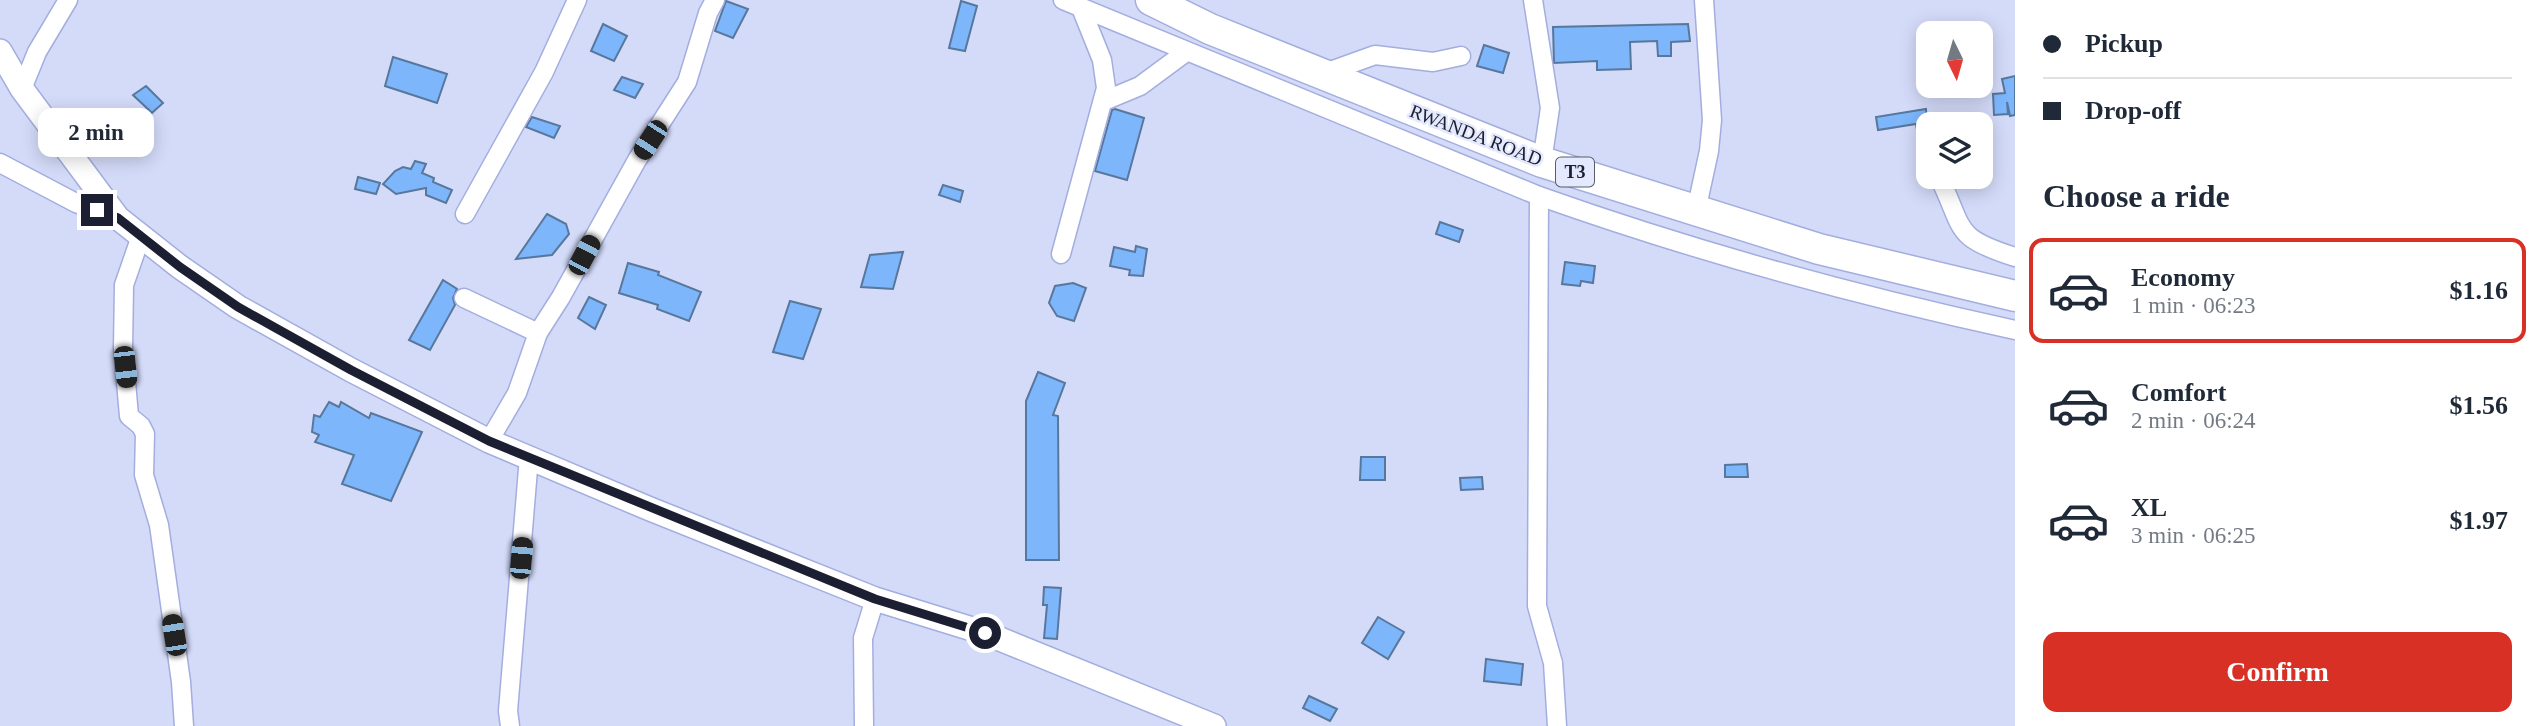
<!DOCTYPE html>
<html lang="en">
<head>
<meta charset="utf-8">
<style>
	:root { --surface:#fff; --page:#f2f2f3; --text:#1f2937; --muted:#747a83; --line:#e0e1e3; --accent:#d93025 }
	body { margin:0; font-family:"Times New Roman",serif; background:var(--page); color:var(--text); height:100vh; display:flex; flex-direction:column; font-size:26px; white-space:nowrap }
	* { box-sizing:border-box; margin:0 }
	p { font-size:23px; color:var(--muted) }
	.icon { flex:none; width:38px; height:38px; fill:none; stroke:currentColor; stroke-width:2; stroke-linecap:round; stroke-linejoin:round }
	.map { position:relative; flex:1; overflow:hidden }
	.drawer { display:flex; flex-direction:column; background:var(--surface); width:525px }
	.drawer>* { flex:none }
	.hud { display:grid; align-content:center; height:154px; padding:0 28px; background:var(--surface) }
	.needle { width:46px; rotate:175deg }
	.fabs { position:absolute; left:1916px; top:21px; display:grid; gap:14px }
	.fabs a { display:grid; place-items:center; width:77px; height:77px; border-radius:14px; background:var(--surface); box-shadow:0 4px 18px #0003; font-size:35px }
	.end { position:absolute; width:32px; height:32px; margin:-16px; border:9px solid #1b1f31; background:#fff; box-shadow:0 0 0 4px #fff }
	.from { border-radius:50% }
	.bubble { position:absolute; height:49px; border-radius:14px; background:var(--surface); box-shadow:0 4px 18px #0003; font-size:23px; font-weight:800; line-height:49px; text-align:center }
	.car { position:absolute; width:21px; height:42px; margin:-21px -10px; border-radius:9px; box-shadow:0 0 5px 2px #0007; background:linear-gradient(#222 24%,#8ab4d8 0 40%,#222 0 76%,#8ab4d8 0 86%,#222 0) }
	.hud b { display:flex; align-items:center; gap:24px; height:66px; font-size:26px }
	.hud b+b { border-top:2px solid var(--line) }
	.hud i { width:18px; height:18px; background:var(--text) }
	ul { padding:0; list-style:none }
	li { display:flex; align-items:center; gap:21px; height:105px; margin:0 14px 10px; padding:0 14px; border:4px solid transparent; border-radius:14px }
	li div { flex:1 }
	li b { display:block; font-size:26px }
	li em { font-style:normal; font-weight:800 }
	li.current { border-color:var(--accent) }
	li>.icon { width:63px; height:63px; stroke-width:1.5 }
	h2 { padding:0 28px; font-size:32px; line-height:84px }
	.button { display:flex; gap:14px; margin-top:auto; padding:14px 28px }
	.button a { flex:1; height:80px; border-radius:14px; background:var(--accent); color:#fff; font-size:28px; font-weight:800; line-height:80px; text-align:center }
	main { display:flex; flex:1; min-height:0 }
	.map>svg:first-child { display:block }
	.building { fill:#7db6fb; stroke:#58779d; stroke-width:2 }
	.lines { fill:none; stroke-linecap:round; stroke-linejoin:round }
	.minor-casing { stroke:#a3aede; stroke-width:21 }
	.tertiary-casing { stroke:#a3aede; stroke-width:26 }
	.trunk-casing { stroke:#a3aede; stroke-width:33 }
	.minor { stroke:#fff; stroke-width:18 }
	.tertiary { stroke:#fff; stroke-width:23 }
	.trunk { stroke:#fff; stroke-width:30 }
	.route { stroke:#1b1f31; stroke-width:9 }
	.labels { text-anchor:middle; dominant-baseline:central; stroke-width:5; stroke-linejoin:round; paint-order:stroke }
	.shield { fill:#e4e9fd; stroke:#575c6e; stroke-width:2 }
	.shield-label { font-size:18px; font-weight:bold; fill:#1b1f31 }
	.street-label { font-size:19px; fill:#1b1f31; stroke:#e4e9fd }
</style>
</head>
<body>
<main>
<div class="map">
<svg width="2015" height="726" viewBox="0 0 2015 726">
	<rect width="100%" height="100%" fill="#d4dbf9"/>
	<g class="building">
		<polygon points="726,1 748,9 733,38 715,31"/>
		<polygon points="961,1 977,6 965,51 949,48"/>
		<polygon points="603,24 627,36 614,61 591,51"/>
		<polygon points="1688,24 1690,41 1671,42 1671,56 1658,56 1657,41 1630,42 1631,69 1597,70 1597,61 1554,63 1553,27"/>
		<polygon points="1484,45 1509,53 1503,73 1477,66"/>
		<polygon points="393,57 447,74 437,103 385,86"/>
		<polygon points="2015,76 2015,115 2010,116 2007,102 2008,114 1994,115 1993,94 2005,93 2002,79"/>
		<polygon points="622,77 643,84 635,98 614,90"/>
		<polygon points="146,86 163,103 152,113 133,95"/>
		<polygon points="1115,109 1144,118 1127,180 1095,171 1112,110"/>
		<polygon points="1926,109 1928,159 1922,159 1916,124 1878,130 1876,117"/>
		<polygon points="532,117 560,126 554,138 526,127"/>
		<polygon points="415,161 426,164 422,173 434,178 433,182 452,190 446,203 426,195 426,188 396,194 383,184 395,171 403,167 411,169"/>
		<polygon points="358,177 380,183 376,194 355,189"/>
		<polygon points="943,185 963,191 960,202 939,195"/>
		<polygon points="547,214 566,224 569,234 552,255 516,259"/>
		<polygon points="1440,222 1463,230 1459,242 1436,234"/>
		<polygon points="1136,246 1147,249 1143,276 1129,275 1130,270 1110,266 1114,247 1135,252"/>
		<polygon points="903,252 893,289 861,287 870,255"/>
		<polygon points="1565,262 1595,266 1593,283 1581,281 1580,286 1562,284"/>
		<polygon points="628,263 659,272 658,275 701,292 689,321 657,309 658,305 619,293"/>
		<polygon points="443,280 457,289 453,298 455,305 430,350 409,340"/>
		<polygon points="1073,283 1086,288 1074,321 1057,316 1049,303 1055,286"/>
		<polygon points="589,297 606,305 595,329 578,318"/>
		<polygon points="790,301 821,309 803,359 773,352"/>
		<polygon points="1038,372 1065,383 1053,415 1058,416 1059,560 1026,560 1026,401"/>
		<polygon points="329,402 339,407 341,402 369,418 371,413 422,432 391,501 342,484 354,455 315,442 319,435 312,432 314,415 320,417"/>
		<polygon points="1361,457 1385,457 1385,480 1360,480"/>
		<polygon points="1747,464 1748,477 1725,477 1725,465"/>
		<polygon points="1482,477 1483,489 1461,490 1460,478"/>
		<polygon points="1044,587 1061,588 1057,639 1044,638 1047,605 1043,605"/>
		<polygon points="1378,617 1404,632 1388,659 1362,643"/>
		<polygon points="1486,659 1523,664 1521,685 1484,681"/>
		<polygon points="1309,696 1337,709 1330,721 1303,708"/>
	</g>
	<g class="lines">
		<g class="minor-casing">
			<g id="minor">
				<path d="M1063 0 1539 196C1694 251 1854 295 2015 330"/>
				<polyline points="1533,0 1550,108 1542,162"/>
				<polyline points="1325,73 1375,55 1433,62 1461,56"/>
				<polyline points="22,89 37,52 68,0"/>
				<polyline points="1104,101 1140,86 1186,52"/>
				<polyline points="0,163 76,203 118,218"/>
				<path d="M1939 177C1965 230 1952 237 2015 257"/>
				<polyline points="1539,196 1537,606 1553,663 1557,726"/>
				<polyline points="1696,211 1709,151 1712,120 1704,0"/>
				<polyline points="465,214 544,72 577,0"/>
				<polyline points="141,236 124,285 123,348 129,416 141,426 145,434 144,475 159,525 181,682 184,726"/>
				<polyline points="1061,254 1106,88 1102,60 1081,8"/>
				<polyline points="464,298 538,333"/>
				<polyline points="489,441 517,393 538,333 561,297 637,160 687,82 708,13 715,0"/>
				<polyline points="510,726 508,711 529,457"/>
				<polyline points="864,726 863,638 875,599"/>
			</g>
		</g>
		<g class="tertiary-casing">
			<polyline id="tertiary" points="0,51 22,89 118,218 180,267 238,307 351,370 489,441 650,509 875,599 985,633 1214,726"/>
		</g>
		<g class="trunk-casing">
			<polyline id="trunk" points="1151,0 1210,29 1542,162 1819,249 2015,296"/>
		</g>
		<use href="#minor" class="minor"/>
		<use href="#tertiary" class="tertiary"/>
		<use href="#trunk" class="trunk"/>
	</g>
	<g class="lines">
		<polyline class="route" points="97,210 118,218 180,267 238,307 351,370 489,441 875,599 985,633"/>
	</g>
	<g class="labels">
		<rect class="shield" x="1556" y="157.5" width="38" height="29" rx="5"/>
		<g class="shield-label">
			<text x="1575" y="172">T3</text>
		</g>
		<g class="street-label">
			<text transform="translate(1476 135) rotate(21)">RWANDA ROAD</text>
		</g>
	</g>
</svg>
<div class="fabs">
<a><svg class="needle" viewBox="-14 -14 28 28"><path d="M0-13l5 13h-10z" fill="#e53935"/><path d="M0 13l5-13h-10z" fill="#747a83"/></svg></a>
<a><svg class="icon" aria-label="layers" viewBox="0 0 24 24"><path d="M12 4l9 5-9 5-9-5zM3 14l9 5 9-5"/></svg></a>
</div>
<i class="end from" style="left:985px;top:633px"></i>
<i class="end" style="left:97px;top:210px"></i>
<div class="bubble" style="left:38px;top:108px;width:116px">2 min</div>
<i class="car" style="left:650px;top:140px;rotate:213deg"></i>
<i class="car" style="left:584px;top:255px;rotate:28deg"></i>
<i class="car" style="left:125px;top:367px;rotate:174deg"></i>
<i class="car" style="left:521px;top:558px;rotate:5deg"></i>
<i class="car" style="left:174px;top:635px;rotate:351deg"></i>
</div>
<section class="drawer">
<div class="hud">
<b><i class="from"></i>Pickup</b>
<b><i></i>Drop-off</b>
</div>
<h2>Choose a ride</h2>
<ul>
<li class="current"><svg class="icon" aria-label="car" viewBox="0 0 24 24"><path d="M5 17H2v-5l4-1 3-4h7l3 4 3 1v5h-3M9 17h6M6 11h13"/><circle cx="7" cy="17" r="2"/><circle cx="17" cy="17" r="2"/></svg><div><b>Economy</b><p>1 min · 06:23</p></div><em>$1.16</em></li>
<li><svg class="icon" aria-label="car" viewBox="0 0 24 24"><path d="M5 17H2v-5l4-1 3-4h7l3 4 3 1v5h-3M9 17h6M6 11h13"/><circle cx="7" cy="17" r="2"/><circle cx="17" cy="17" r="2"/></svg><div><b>Comfort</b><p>2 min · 06:24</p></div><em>$1.56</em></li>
<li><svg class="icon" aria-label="car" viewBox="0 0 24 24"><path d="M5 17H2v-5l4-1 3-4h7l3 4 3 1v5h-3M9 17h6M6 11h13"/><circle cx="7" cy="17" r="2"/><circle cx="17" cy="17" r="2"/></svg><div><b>XL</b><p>3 min · 06:25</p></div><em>$1.97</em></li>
</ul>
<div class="button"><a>Confirm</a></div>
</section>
</main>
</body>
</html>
